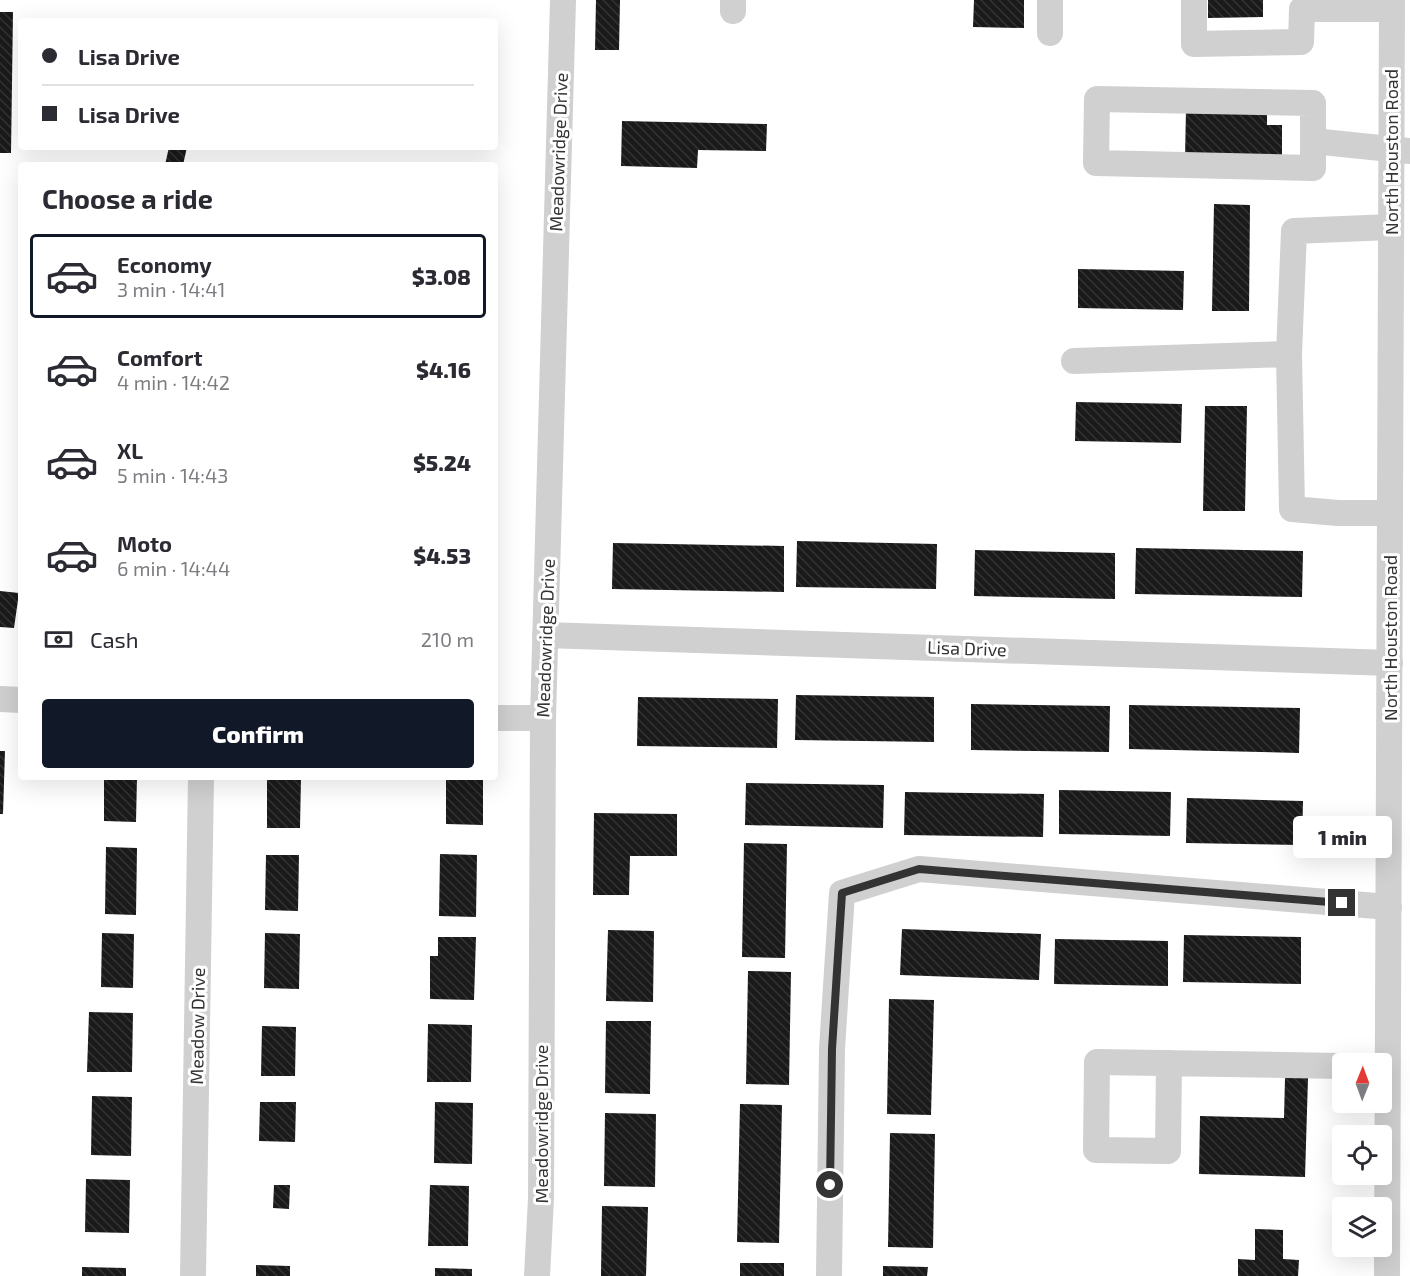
<!DOCTYPE html>
<html lang="en">
<head>
<meta charset="utf-8">
<style>
	:root { --surface:#fff; --page:#f7f7f7; --text:#2b2b33; --muted:#7c7c81; --line:#e1e1e2; --accent:#111827 }
	body { margin:0; font-family:"Exo 2",sans-serif; background:var(--page); color:var(--text); height:100vh; display:flex; flex-direction:column; font-size:22px; white-space:nowrap }
	* { box-sizing:border-box; margin:0 }
	p { font-size:20px; color:var(--muted) }
	.icon { flex:none; width:33px; height:33px; fill:none; stroke:currentColor; stroke-width:2; stroke-linecap:round; stroke-linejoin:round }
	.map { position:relative; flex:1; overflow:hidden }
	.side { position:absolute; left:18px; top:162px; width:480px; height:618px; display:flex; flex-direction:column; background:var(--surface); border-radius:6px; box-shadow:0 6px 24px #0002 }
	.side>* { flex:none }
	.guide { position:absolute; left:18px; top:18px; width:480px; height:132px; border-radius:6px; box-shadow:0 6px 24px #0002; display:grid; align-content:center; height:132px; padding:0 24px; background:var(--surface) }
	.needle { width:39px; rotate:1deg }
	.controls { position:absolute; left:1332px; top:1053px; display:grid; gap:12px }
	.controls a { display:grid; place-items:center; width:60px; height:60px; border-radius:6px; background:var(--surface); box-shadow:0 6px 24px #0002; font-size:30px }
	.end { position:absolute; width:27px; height:27px; margin:-14px; border:8px solid #333; background:#fff; box-shadow:0 0 0 3px #fff }
	.from { border-radius:50% }
	.bubble { position:absolute; height:42px; border-radius:6px; background:var(--surface); box-shadow:0 6px 24px #0002; font-size:20px; font-weight:800; line-height:42px; text-align:center }
	.guide b { display:flex; align-items:center; gap:21px; height:57px; font-size:22px }
	.guide b+b { border-top:2px solid var(--line) }
	.guide i { width:15px; height:15px; background:var(--text) }
	ul { padding:0; list-style:none }
	li { display:flex; align-items:center; gap:18px; height:84px; margin:0 12px 9px; padding:0 12px; border:3px solid transparent; border-radius:6px }
	li div { flex:1 }
	li b { display:block; font-size:22px }
	li em { font-style:normal; font-weight:800 }
	li.active { border-color:var(--accent) }
	li>.icon { width:54px; height:54px; stroke-width:1.5 }
	h2 { padding:0 24px; font-size:27px; line-height:72px }
	.pay { display:flex; align-items:center; gap:15px; height:66px; padding:0 24px; font-size:22px }
	.pay p { margin-inline-start:auto }
	.primary-button { display:flex; gap:12px; margin-top:auto; padding:12px 24px }
	.primary-button a { flex:1; height:69px; border-radius:6px; background:var(--accent); color:#fff; font-size:24px; font-weight:800; line-height:69px; text-align:center }
	.map>svg:first-child { display:block }
	.building { fill:url(#building-back-hatch) }
	.lines { fill:none; stroke-linecap:round; stroke-linejoin:round }
	.minor { stroke:#d0d0d0; stroke-width:26 }
	.route { stroke:#333; stroke-width:8 }
	.labels { text-anchor:middle; dominant-baseline:central; stroke-width:6; stroke-linejoin:round; paint-order:stroke }
	.street-label { font-size:18px; fill:#333; stroke:#fff }
</style>
</head>
<body>
<div class="map">
<svg width="1410" height="1276" viewBox="0 0 1410 1276">
	<defs>
		<pattern id="building-back-hatch" width="6" height="6" patternUnits="userSpaceOnUse" patternTransform="scale(1.5)"><rect width="6" height="6" fill="#1a1a1a"/><path d="M-1 5l2 2M0 0l6 6M5-1l2 2" fill="none" stroke="#333"/></pattern>
	</defs>
	<rect width="100%" height="100%" fill="#fff"/>
	<g class="building">
		<polygon points="596,0 620,0 619,50 595,50"/>
		<polygon points="974,0 1024,0 1024,28 973,27"/>
		<polygon points="1208,0 1263,0 1263,17 1208,18"/>
		<polygon points="0,12 13,12 11,153 0,153"/>
		<polygon points="1186,109 1267,110 1267,125 1282,125 1282,160 1185,158"/>
		<polygon points="622,121 767,124 766,151 698,150 697,168 621,166"/>
		<polygon points="169,147 187,147 183,165 165,165"/>
		<polygon points="1214,204 1250,205 1249,311 1212,311"/>
		<polygon points="1078,269 1184,271 1183,310 1078,308"/>
		<polygon points="1076,402 1182,404 1181,443 1075,441"/>
		<polygon points="1205,406 1247,406 1245,511 1203,511"/>
		<polygon points="797,541 937,544 936,589 796,587"/>
		<polygon points="613,543 784,546 784,592 612,589"/>
		<polygon points="1136,548 1303,551 1302,597 1135,594"/>
		<polygon points="975,550 1115,553 1115,599 974,596"/>
		<polygon points="0,591 19,593 14,628 0,627"/>
		<polygon points="796,695 934,697 934,742 795,740"/>
		<polygon points="638,697 778,699 777,748 637,746"/>
		<polygon points="971,704 1110,706 1109,752 971,750"/>
		<polygon points="1129,705 1300,708 1299,753 1129,749"/>
		<polygon points="0,751 5,751 3,814 0,814"/>
		<polygon points="104,777 137,777 136,822 104,821"/>
		<polygon points="267,777 301,777 300,828 267,828"/>
		<polygon points="446,777 483,777 483,825 446,824"/>
		<polygon points="746,783 884,785 883,828 745,825"/>
		<polygon points="1059,790 1171,792 1170,836 1059,834"/>
		<polygon points="905,792 1044,794 1043,837 904,835"/>
		<polygon points="1187,798 1303,801 1302,845 1186,843"/>
		<polygon points="594,813 677,814 677,856 630,856 629,895 593,895"/>
		<polygon points="744,843 787,844 785,958 742,957"/>
		<polygon points="106,847 137,848 136,915 105,914"/>
		<polygon points="440,854 477,855 476,917 439,916"/>
		<polygon points="266,855 299,855 298,911 265,910"/>
		<polygon points="902,929 1041,934 1039,980 900,975"/>
		<polygon points="608,930 654,931 653,1002 606,1001"/>
		<polygon points="102,933 134,934 133,988 101,987"/>
		<polygon points="265,933 300,934 299,989 264,988"/>
		<polygon points="1184,935 1301,937 1301,984 1183,982"/>
		<polygon points="438,937 476,937 474,1000 430,999 430,956 438,956"/>
		<polygon points="1055,939 1168,941 1168,986 1054,984"/>
		<polygon points="748,971 791,972 789,1085 746,1084"/>
		<polygon points="889,999 934,1000 931,1115 887,1114"/>
		<polygon points="89,1012 133,1013 132,1072 87,1072"/>
		<polygon points="606,1021 651,1021 650,1094 605,1093"/>
		<polygon points="428,1024 472,1025 471,1082 427,1082"/>
		<polygon points="262,1026 296,1027 295,1076 261,1076"/>
		<polygon points="1285,1078 1308,1078 1305,1177 1199,1174 1200,1116 1284,1118"/>
		<polygon points="92,1096 132,1097 131,1156 91,1155"/>
		<polygon points="260,1102 296,1102 295,1142 259,1141"/>
		<polygon points="435,1102 473,1103 472,1164 434,1163"/>
		<polygon points="740,1104 782,1105 779,1243 737,1242"/>
		<polygon points="605,1113 656,1114 655,1187 604,1186"/>
		<polygon points="890,1133 935,1134 933,1248 888,1247"/>
		<polygon points="86,1179 130,1180 129,1233 85,1232"/>
		<polygon points="274,1185 290,1185 289,1209 273,1208"/>
		<polygon points="430,1185 469,1186 468,1246 428,1246"/>
		<polygon points="602,1206 648,1207 646,1276 601,1276"/>
		<polygon points="1255,1229 1283,1230 1283,1259 1299,1260 1298,1276 1238,1276 1238,1259 1255,1260"/>
		<rect x="740" y="1263" width="44" height="13"/>
		<polygon points="256,1265 290,1266 290,1276 256,1276"/>
		<polygon points="883,1266 928,1267 927,1276 883,1276"/>
		<polygon points="82,1267 126,1268 126,1276 82,1276"/>
		<polygon points="435,1268 472,1269 472,1276 435,1276"/>
	</g>
	<g class="lines">
		<g class="minor">
			<polyline points="1194,0 1194,44 1301,42 1302,9 1392,9"/>
			<polyline points="733,11 733,0"/>
			<polyline points="1050,33 1050,0"/>
			<polyline points="1313,141 1313,168 1096,163 1097,99 1313,103 1313,141 1410,151"/>
			<polyline points="1074,361 1289,354"/>
			<polyline points="1390,513 1338,513 1292,509 1289,354 1294,231 1391,227"/>
			<polyline points="545,635 1390,663"/>
			<polyline points="0,699 21,700"/>
			<polyline points="495,718 543,718"/>
			<polyline points="1169,1063 1168,1151 1096,1150 1097,1062 1342,1066"/>
			<polyline points="193,1276 201,777"/>
			<polyline points="537,1276 541,1198 543,718 563,0"/>
			<polyline points="829,1276 832,1049 842,893 919,869 1389,907"/>
			<polyline points="1387,1276 1392,0"/>
		</g>
	</g>
	<g class="lines">
		<polyline class="route" points="830,1185 832,1049 842,893 919,869 1342,903"/>
	</g>
	<g class="labels">
		<g class="street-label">
			<text transform="translate(558 152) rotate(-88)">Meadowridge Drive</text>
			<text transform="translate(1391 152) rotate(-90)">North Houston Road</text>
			<text transform="translate(545 638) rotate(-88)">Meadowridge Drive</text>
			<text transform="translate(1390 638) rotate(-90)">North Houston Road</text>
			<text transform="translate(967 648) rotate(2)">Lisa Drive</text>
			<text transform="translate(197 1026) rotate(-89)">Meadow Drive</text>
			<text transform="translate(541 1124) rotate(-90)">Meadowridge Drive</text>
		</g>
	</g>
</svg>
<div class="controls">
<a><svg class="needle" viewBox="-14 -14 28 28"><path d="M0-13l5 13h-10z" fill="#e53935"/><path d="M0 13l5-13h-10z" fill="#7c7c81"/></svg></a>
<a><svg class="icon" aria-label="locate" viewBox="0 0 24 24"><circle cx="12" cy="12" r="6"/><path d="M12 2v4M12 18v4M2 12h4M18 12h4"/></svg></a>
<a><svg class="icon" aria-label="layers" viewBox="0 0 24 24"><path d="M12 4l9 5-9 5-9-5zM3 14l9 5 9-5"/></svg></a>
</div>
<i class="end from" style="left:830px;top:1185px"></i>
<i class="end" style="left:1342px;top:903px"></i>
<div class="bubble" style="left:1293px;top:816px;width:99px">1 min</div>
<div class="guide">
<b><i class="from"></i>Lisa Drive</b>
<b><i></i>Lisa Drive</b>
</div>
<section class="side">
<h2>Choose a ride</h2>
<ul>
<li class="active"><svg class="icon" aria-label="car" viewBox="0 0 24 24"><path d="M5 17H2v-5l4-1 3-4h7l3 4 3 1v5h-3M9 17h6M6 11h13"/><circle cx="7" cy="17" r="2"/><circle cx="17" cy="17" r="2"/></svg><div><b>Economy</b><p>3 min · 14:41</p></div><em>$3.08</em></li>
<li><svg class="icon" aria-label="car" viewBox="0 0 24 24"><path d="M5 17H2v-5l4-1 3-4h7l3 4 3 1v5h-3M9 17h6M6 11h13"/><circle cx="7" cy="17" r="2"/><circle cx="17" cy="17" r="2"/></svg><div><b>Comfort</b><p>4 min · 14:42</p></div><em>$4.16</em></li>
<li><svg class="icon" aria-label="car" viewBox="0 0 24 24"><path d="M5 17H2v-5l4-1 3-4h7l3 4 3 1v5h-3M9 17h6M6 11h13"/><circle cx="7" cy="17" r="2"/><circle cx="17" cy="17" r="2"/></svg><div><b>XL</b><p>5 min · 14:43</p></div><em>$5.24</em></li>
<li><svg class="icon" aria-label="car" viewBox="0 0 24 24"><path d="M5 17H2v-5l4-1 3-4h7l3 4 3 1v5h-3M9 17h6M6 11h13"/><circle cx="7" cy="17" r="2"/><circle cx="17" cy="17" r="2"/></svg><div><b>Moto</b><p>6 min · 14:44</p></div><em>$4.53</em></li>
</ul>
<div class="pay"><svg class="icon" aria-label="cash" viewBox="0 0 24 24"><path d="M3 7h18v10H3z"/><circle cx="12" cy="12" r="2"/></svg>Cash<p>210 m</p></div>
<div class="primary-button"><a>Confirm</a></div>
</section>
</div>
</body>
</html>
